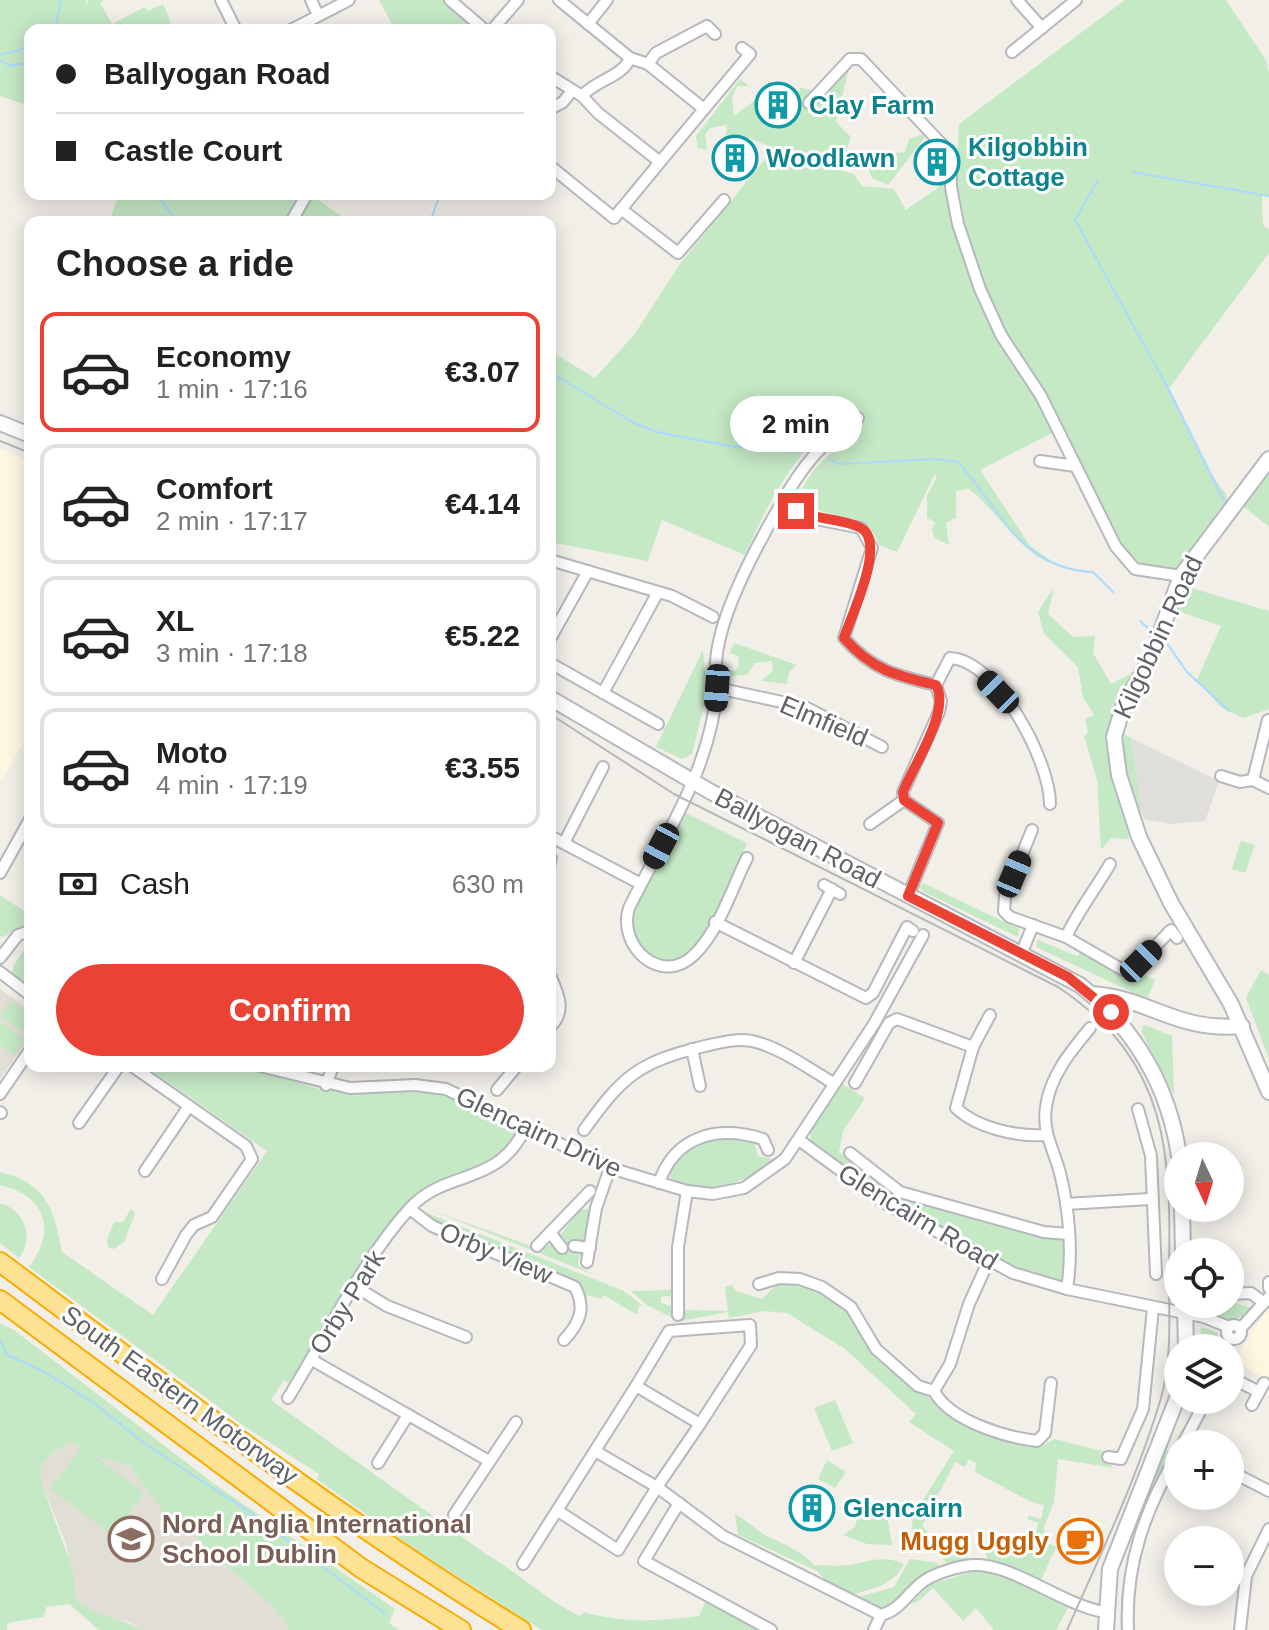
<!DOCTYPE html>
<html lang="en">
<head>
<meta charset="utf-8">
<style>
	:root { --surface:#fff; --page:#f2f2f2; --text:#222; --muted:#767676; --line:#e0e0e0; --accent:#ea4335 }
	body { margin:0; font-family:Arial,sans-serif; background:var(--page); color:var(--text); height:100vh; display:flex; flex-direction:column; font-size:30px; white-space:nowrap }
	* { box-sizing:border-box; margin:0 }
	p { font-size:26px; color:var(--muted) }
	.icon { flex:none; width:44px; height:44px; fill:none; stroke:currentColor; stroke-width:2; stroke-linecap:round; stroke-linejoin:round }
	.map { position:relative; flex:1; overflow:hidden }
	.drawer { position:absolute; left:24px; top:216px; width:532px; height:856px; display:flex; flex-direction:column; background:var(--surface); border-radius:16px; box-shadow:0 4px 20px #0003 }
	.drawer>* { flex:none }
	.top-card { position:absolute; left:24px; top:24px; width:532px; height:176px; border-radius:16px; box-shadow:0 4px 20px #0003; display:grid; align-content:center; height:176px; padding:0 32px; background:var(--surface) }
	.needle { width:52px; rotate:176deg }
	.fabs { position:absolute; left:1164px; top:1142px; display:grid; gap:16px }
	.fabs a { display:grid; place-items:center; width:80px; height:80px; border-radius:50%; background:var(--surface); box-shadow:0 4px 20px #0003; font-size:40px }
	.end { position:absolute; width:36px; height:36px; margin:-18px; border:10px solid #ea4335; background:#fff; box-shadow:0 0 0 4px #fff }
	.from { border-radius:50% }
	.bubble { position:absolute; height:56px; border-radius:28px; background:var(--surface); box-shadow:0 4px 20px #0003; font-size:26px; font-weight:800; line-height:56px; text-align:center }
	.car { position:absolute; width:24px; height:48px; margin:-24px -12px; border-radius:10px; box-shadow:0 0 6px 2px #0007; background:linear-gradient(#222 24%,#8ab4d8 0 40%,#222 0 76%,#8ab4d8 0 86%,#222 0) }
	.top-card b { display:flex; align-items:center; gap:28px; height:76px; font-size:30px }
	.top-card b+b { border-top:2px solid var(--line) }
	.top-card i { width:20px; height:20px; background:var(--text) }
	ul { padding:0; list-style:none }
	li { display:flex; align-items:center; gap:24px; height:120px; margin:0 16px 12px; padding:0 16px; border:4px solid var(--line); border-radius:16px }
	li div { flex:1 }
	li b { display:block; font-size:30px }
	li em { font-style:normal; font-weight:800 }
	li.active { border-color:var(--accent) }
	li>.icon { width:72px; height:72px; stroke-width:1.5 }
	h2 { padding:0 32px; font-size:36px; line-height:96px }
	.pay { display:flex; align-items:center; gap:20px; height:88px; padding:0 32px; font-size:30px }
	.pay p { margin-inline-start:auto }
	.primary-button { display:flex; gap:16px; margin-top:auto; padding:16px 32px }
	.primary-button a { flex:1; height:92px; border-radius:48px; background:var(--accent); color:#fff; font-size:32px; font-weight:800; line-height:92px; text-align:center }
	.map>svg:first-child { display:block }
	.commercial { fill:#fef7e0 }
	.industrial { fill:#e0deda }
	.education { fill:#e1ded6 }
	.green { fill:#c5e8c5 }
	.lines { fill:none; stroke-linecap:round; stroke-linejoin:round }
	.stream { stroke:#aadaff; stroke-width:2 }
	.street-casing { stroke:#b5b8bc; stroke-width:14 }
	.secondary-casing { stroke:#b6babf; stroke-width:18 }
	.highway-casing { stroke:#f9ab00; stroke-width:22 }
	.street { stroke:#fff; stroke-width:10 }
	.secondary { stroke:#fff; stroke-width:14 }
	.highway { stroke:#fde293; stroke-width:18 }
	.tram { stroke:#b6b7b8; stroke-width:2 }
	.route { stroke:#ea4335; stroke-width:10 }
	.labels { text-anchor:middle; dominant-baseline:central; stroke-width:6; stroke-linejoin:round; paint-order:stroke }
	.culture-label { font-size:26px; font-weight:bold; fill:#0d838f; stroke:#fff; text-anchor:start }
	.street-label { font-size:26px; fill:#5f6368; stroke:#fff }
	.education-label { font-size:26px; font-weight:bold; fill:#785e54; stroke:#fff; text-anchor:start }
	.food-label { font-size:26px; font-weight:bold; fill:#c56008; stroke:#fff; text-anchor:end }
</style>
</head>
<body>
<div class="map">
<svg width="1269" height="1630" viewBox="0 0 1269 1630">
	<rect width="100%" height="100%" fill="#f1efe8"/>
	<g class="commercial">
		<polygon points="0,449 30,461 30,732 0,783"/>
		<polygon points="1269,1306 1269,1381 1235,1361"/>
		<polygon points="1072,1513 1102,1523 1086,1553 1076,1555 1055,1546"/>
	</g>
	<polygon class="industrial" points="1131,738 1219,781 1205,821 1169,824 1144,819 1138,802"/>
	<g class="education">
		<polygon points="0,989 30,1010 30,1037 0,1079"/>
		<polygon points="71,1443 130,1466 213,1555 275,1608 290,1630 142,1630 129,1622 93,1615 75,1598 66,1543 41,1482 41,1466 56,1449"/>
	</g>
	<g class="green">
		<polygon points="0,0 86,0 87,6 88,0 104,0 100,3 112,24 145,7 148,11 163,4 174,30 99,30 96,27 97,30 30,30 30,106 0,96"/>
		<polygon points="379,0 443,0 474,26 470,30 395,30"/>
		<path d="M1125 0H1226L1266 60 1269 72V196H1262L1263 225 1269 229V253L1169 388 1209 472 1226 494 1228 504 1175 573 1134 566 1126 557 1034 394 1054 432 980 470 1030 546 1057 565C1020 556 999 511 969 489L956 491V518L946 523 949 545 935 538 932 531 935 522 927 518V496L937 477 935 474 897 552 879 545C870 510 822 522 800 498 806 467 841 447 860 427L827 426C789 464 766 506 745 555L662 520 648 561 550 542V351L595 378 634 335 680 264 774 148 741 135 725 140 727 125 710 128 705 135 707 150 698 148 696 136 740 79 749 86H737L732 98 734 116 763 94 759 106 775 121 788 119 800 88 823 92 849 68 836 122 851 137 841 166 833 168 854 174 862 186 894 189 906 210 938 188 957 162 959 124Z"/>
		<polygon points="929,132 888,185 872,178 866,163 873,156 905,152 909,139"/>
		<polygon points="119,194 310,194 350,222 109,222"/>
		<polygon points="1269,472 1269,527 1243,506"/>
		<polygon points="1184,586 1269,611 1269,709 1243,718 1221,707 1197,680 1221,626 1175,610"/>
		<polygon points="1054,587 1048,614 1073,637 1095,636 1093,653 1111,684 1141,669 1108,733 1129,839 1111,838 1101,850 1097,780 1084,736 1088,733 1085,719 1094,715 1083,697 1078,667 1044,634 1038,612"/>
		<polygon points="734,643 797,665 789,672 787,684 761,681 773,671 772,661 755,663 747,675 732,676 729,670 735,671 739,665 738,656 730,653"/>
		<polygon points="703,650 707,693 692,754 682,759 656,747"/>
		<polygon points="1124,734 1131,738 1141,811 1135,813 1122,764"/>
		<path d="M684 812 747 843C739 866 707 937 691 952 659 979 624 943 633 909 641 882 670 838 684 812Z"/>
		<polygon points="1241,841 1255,845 1245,873 1232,869"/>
		<polygon points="923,883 1019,929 1018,937 924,892 919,887"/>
		<polygon points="0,895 30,915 30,924 3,937 0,936"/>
		<polygon points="1038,940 1077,956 1080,953 1122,974 1137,972 1155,980 1147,999 1036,947"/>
		<polygon points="30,941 30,988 12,977 13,966"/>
		<polygon points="1261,970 1269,975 1269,1059 1246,998"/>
		<polygon points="11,1001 30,1014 28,1036 0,1016"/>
		<polygon points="0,1022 25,1040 14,1055 0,1045"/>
		<polygon points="1145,1025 1172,1036 1174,1095 1142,1033 1142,1027"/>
		<path d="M145 1066H246L319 1089 446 1094 515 1127C518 1165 442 1177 418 1194 392 1214 377 1246 360 1273 337 1310 314 1347 291 1384L284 1380 271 1400 486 1554C519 1573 546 1600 580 1616L584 1612C628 1624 655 1621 699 1616L706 1600 770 1630H542L416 1550 317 1479 319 1474 247 1428 29 1267C57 1230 46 1196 0 1185V1172C47 1183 54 1210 62 1252L153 1315 267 1151Z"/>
		<path d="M839 1082 865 1098 843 1131 839 1152 899 1195 1058 1238 1064 1242V1277L1060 1282C967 1254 888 1198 811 1141L810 1130Z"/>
		<path d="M736 1135 754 1141 758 1156 777 1160C748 1181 700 1202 668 1176L667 1170C688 1145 704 1138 736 1135Z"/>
		<path d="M0 1203C24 1210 35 1237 19 1258L0 1243Z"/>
		<polygon points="425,1208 539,1249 553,1244 580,1210 587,1209 591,1211 587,1241 580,1251 585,1257 579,1257 578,1265 592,1274"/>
		<polygon points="131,1209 135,1214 124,1242 114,1249 108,1247 107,1240 114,1222 123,1222"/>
		<polygon points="422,1211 624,1291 643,1306 639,1305 637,1315 604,1295 601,1299 582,1294 423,1216"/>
		<path d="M777 1284C808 1285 839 1297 857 1324 864 1334 866 1347 874 1356 897 1382 1006 1450 1040 1446 1046 1445 1051 1440 1055 1439L1106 1452 1104 1461 1114 1468 1058 1459 1054 1502 1044 1527 1046 1542 1056 1547 1040 1582 987 1559 985 1547 994 1549 997 1544 1005 1548 1010 1540 1029 1549 1039 1523 1027 1519 1029 1516 1041 1519 1044 1505 1033 1503 975 1472 976 1463 969 1459 965 1467 955 1462 922 1526 937 1542 966 1552 968 1561 949 1568 940 1553 910 1551 913 1516 954 1451 909 1422 916 1414 845 1349 787 1313 764 1311 729 1318 728 1312 680 1321 683 1310 728 1311 725 1287 732 1285 736 1291 762 1299Z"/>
		<polygon points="674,1290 670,1296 661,1297 661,1303 673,1307 673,1318 647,1305 631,1291"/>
		<path d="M1230 1302 1253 1308C1237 1325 1222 1320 1202 1313L1203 1307 1196 1304Z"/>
		<path d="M0 1323 14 1330 213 1483 395 1609 389 1623 399 1630H290L275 1608 213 1555 178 1517 164 1513 130 1466 94 1455 144 1493 113 1536 50 1489 81 1448 71 1443 56 1449 41 1466V1482L73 1571 75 1598C97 1619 117 1615 142 1630H99L69 1604 46 1607 44 1617 7 1623V1630H0Z"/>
		<polygon points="1201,1327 1217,1332 1223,1348 1199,1348"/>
		<polygon points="835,1400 853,1443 832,1451 814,1408"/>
		<path d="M1182 1429 1185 1431 1132 1540 1123 1586 1121 1630C1117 1565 1142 1510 1166 1451L1171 1450Z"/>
		<polygon points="827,1460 846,1472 835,1488 818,1479"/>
		<polygon points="864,1496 869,1508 888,1510 903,1519 888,1520 892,1545 867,1544 843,1535 855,1527"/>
		<path d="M735 1514C747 1520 755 1530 767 1536 784 1544 803 1552 815 1566 823 1564 827 1566 835 1566 861 1566 879 1552 904 1564L897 1575 881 1586 854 1594 827 1582 817 1571 738 1535Z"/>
		<polygon points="910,1559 938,1563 939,1571 898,1603 881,1611 856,1598 894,1587"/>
		<polygon points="978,1570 998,1574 1068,1608 1056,1630 994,1630 976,1608 963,1621 933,1588 919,1601 910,1604 931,1584"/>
	</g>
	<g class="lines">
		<g class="stream">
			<polyline points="55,30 61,0"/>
			<polyline points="0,55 30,47"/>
			<polyline points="0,60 10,66 30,62"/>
			<polyline points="1132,172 1269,196"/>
			<polyline points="1098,180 1075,220 1169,390 1225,503"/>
			<polyline points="156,194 177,222"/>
			<polyline points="430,222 440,194"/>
			<polyline points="550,372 634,423 657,432 730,446 795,452"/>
			<path d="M829 458 838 464 936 459 958 462C1000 508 1020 569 1093 572L1113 592"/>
			<polyline points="1140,621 1154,633"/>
			<polyline points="1166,642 1187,672 1229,711"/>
			<polyline points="0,1340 7,1355 41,1370 94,1403 145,1444 248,1511 386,1614"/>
		</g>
		<g class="street-casing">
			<g id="street">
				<polyline points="221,0 236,30"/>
				<polyline points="311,0 318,15"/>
				<polyline points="450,0 485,30"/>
				<polyline points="559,0 630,58 648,64 704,109"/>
				<polyline points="1017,0 1042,28"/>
				<polyline points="588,24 607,0"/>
				<polyline points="291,30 349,0"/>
				<polyline points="492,30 518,0"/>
				<polyline points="1012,52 1076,0"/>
				<polyline points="648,64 656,53 707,26 715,34"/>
				<polyline points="550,76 582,96 598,113 660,162 614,218 550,166"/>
				<path d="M582 96C595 80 623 77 630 58"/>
				<polyline points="809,103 850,59 861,59 951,154 951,187 958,224 980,289 1001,335 1041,396 1116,547 1135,569 1181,576"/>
				<polyline points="550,109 563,102 571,92"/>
				<polyline points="660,162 750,54 742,48"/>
				<polyline points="621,209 678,253 724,200"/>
				<polyline points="291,222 307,194"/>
				<polyline points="1040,461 1075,466"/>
				<path d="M781 504C801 468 822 441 858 418"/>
				<polyline points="550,560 672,596 713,617"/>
				<polyline points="550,639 588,571"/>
				<polyline points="550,663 658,724"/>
				<path d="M716 663C718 617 757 545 781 504L811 518 861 528 872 548 844 638C872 670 897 676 936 685"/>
				<path d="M936 685 950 658C997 660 1050 761 1050 804"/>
				<polyline points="603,693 658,592"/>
				<polyline points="1221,776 1240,782 1253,780"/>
				<polyline points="1253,780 1268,720"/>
				<polyline points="1253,780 1269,788"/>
				<polyline points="870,824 904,800"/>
				<polyline points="1032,830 1005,896 1004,911 1010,917 1066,937 1123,970 1136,966 1171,930 1177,938"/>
				<polyline points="550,836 641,884"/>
				<polyline points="564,843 603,767"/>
				<path d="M747 858C732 888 719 931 694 955 661 987 617 946 629 908 664 837 711 769 717 688L805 707 882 747"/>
				<polyline points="550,863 551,858"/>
				<polyline points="0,873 30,819"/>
				<polyline points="824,885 840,894"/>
				<polyline points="908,896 938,823 904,800 903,792 939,712 941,701 936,685"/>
				<polyline points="715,922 866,998 873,993 907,927 913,931"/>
				<path d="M1066 937C1078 911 1095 890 1110 864"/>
				<polyline points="1022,952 1033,925"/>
				<polyline points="0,958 18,935 30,931"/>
				<polyline points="794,963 832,889"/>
				<polyline points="0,972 30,995"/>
				<path d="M550 975C558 994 567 1011 550 1027"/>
				<path d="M990 1015 973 1047 956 1108C977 1128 1017 1137 1046 1135"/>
				<polyline points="692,1049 700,1086"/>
				<polyline points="132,1066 246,1146 252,1159 212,1217 194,1225 186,1235 162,1279"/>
				<polyline points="260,1066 350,1088 415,1085 446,1089 610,1168 687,1191 713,1194 744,1188 785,1159 874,1024 923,935"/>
				<polyline points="855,1083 889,1023 897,1019 973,1047"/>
				<polyline points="326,1085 333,1066"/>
				<polyline points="497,1090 517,1066"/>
				<polyline points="0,1094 30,1050"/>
				<polyline points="1138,1109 1151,1156 1156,1274"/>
				<polyline points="0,1112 1,1113"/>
				<polyline points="79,1123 119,1066"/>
				<path d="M584 1130C622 1077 637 1063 701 1047 719 1043 738 1037 756 1042 782 1049 810 1069 833 1083"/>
				<polyline points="799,1140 885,1203 1013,1273 1067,1289 1204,1317 1229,1327"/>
				<polyline points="850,1153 900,1192 1044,1232 1068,1234"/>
				<polyline points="145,1171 189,1106"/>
				<path d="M659 1183C675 1135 718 1125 763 1139L768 1150"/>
				<polyline points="1066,1204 1150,1199"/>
				<path d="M410 1209 432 1226 575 1287C586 1308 580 1323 564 1340"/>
				<polyline points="552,1235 562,1248"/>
				<polyline points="537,1246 590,1191"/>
				<polyline points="574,1246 590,1248"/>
				<polyline points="587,1262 596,1208 610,1168"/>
				<polyline points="1269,1282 1269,1288"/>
				<polyline points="759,1284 779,1278 800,1279 822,1287 851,1307 876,1349 918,1386 934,1391"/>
				<polyline points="356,1287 387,1306 466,1337"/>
				<path d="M1067 1289C1073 1252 1069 1209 1060 1173 1054 1150 1042 1132 1046 1107 1050 1076 1071 1051 1090 1028"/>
				<polyline points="1230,1294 1251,1293 1264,1303"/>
				<polyline points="678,1315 678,1247 687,1191"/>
				<circle cx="1234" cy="1332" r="7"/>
				<polyline points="1240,1329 1269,1297"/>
				<polyline points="312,1360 489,1461"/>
				<polyline points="1230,1377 1259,1392"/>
				<polyline points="636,1386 669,1331 750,1325 751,1345 700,1424"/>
				<path d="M934 1391C950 1421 1005 1437 1037 1441L1045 1433 1051 1383"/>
				<polyline points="934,1391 950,1364 969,1304 988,1262"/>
				<path d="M288 1398C326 1337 362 1261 410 1208 447 1168 497 1188 526 1127"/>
				<polyline points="1252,1405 1264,1383"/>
				<polyline points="1183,1444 1206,1400"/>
				<polyline points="1108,1457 1121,1459 1143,1409 1153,1308"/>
				<polyline points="378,1463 408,1415"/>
				<polyline points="1230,1471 1269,1491"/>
				<polyline points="679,1503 644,1561 771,1630"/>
				<polyline points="558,1511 618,1550 657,1487 723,1536 881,1615"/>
				<polyline points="454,1515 516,1422"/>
				<polyline points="523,1564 636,1386 700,1424 657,1487 595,1451"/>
				<path d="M881 1615C901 1610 908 1592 924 1581 934 1574 953 1568 965 1566 1005 1557 1060 1605 1105 1612"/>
				<polyline points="874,1630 881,1615"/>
				<path d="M1128 1630C1125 1564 1145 1510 1178 1453"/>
				<polyline points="1240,1630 1246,1576 1269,1529"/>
			</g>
		</g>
		<g class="secondary-casing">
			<g id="secondary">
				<polyline points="0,423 30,435"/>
				<polyline points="1269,459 1181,576 1152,656 1123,707 1114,737 1119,775 1139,837 1171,903 1231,1004 1269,1092"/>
				<path d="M550 698 711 792 1080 985C1135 1028 1169 1087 1179 1156"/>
				<path d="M1091 994C1148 997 1175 1032 1242 1026"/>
				<polyline points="1182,1208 1183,1252"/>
				<polyline points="1185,1304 1186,1348"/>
				<polyline points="1106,1630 1110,1569 1178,1396"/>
			</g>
		</g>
		<g class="highway-casing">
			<g id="highway">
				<path d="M0 1262C170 1389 339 1519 521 1630"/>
				<polyline points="0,1300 361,1568 461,1630"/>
			</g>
		</g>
		<use href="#street" class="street"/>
		<use href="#secondary" class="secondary"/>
		<use href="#highway" class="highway"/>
		<g class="tram">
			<polyline points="0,441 30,453"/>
			<path d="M550 714 674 794 1058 987C1171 1063 1171 1155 1169 1277 1169 1317 1172 1360 1161 1398 1138 1476 1100 1556 1067 1630"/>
		</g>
	</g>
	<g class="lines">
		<path class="route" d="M796 511C816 520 843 518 861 528 887 543 851 616 844 638 872 670 897 676 936 685 951 711 913 766 903 792L904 800 938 823 908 896 1068 977 1111 1012"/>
	</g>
	<defs>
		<g id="building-ring" transform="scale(2.3)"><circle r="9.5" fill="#fff" stroke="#0f9aa8" stroke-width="1.5"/><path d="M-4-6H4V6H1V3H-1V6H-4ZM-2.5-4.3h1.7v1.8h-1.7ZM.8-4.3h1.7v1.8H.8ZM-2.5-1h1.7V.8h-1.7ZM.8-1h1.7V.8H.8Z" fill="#0f9aa8"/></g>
		<g id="school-ring" transform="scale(2.3)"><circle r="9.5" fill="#fff" stroke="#8d6e63" stroke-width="1.5"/><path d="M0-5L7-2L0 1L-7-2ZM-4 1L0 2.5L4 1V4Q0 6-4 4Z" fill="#8d6e63"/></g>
		<g id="cafe-ring" transform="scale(2.3)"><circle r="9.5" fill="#fff" stroke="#e8710a" stroke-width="1.5"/><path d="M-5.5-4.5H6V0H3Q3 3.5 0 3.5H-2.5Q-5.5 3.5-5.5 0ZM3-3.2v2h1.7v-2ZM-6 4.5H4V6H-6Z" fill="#e8710a"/></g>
	</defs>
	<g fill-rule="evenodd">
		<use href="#building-ring" x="778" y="105"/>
		<use href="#building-ring" x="735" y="158"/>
		<use href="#building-ring" x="937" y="162"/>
		<use href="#building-ring" x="812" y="1508"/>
		<use href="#school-ring" x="131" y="1539"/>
		<use href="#cafe-ring" x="1080" y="1541"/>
	</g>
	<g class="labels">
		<g class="culture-label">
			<text x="809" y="105">Clay Farm</text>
			<text x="968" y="147">Kilgobbin<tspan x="968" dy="30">Cottage</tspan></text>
			<text x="766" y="158">Woodlawn</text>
			<text x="843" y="1508">Glencairn</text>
		</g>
		<g class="street-label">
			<text transform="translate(1158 637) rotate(-65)">Kilgobbin Road</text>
			<text transform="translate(824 721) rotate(23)">Elmfield</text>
			<text transform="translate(798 838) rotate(28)">Ballyogan Road</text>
			<text transform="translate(539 1132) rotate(25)">Glencairn Drive</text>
			<text transform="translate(918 1217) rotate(31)">Glencairn Road</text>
			<text transform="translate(496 1253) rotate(23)">Orby View</text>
			<text transform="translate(347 1302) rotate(-58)">Orby Park</text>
			<text transform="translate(180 1395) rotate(36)">South Eastern Motorway</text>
		</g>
		<g class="education-label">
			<text x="162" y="1524">Nord Anglia International<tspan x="162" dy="30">School Dublin</tspan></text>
		</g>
		<g class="food-label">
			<text x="1049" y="1541">Mugg Uggly</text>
		</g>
	</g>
</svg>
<div class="fabs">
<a><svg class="needle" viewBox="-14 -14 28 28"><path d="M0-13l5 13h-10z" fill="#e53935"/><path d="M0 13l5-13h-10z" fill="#767676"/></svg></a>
<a><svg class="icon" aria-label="locate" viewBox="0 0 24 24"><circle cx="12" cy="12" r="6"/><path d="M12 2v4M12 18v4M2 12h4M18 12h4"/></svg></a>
<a><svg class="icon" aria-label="layers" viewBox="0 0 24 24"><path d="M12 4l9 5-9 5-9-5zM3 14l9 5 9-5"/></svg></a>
<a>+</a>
<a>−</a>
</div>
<i class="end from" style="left:1111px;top:1012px"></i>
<i class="end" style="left:796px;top:511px"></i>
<div class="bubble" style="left:730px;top:396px;width:132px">2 min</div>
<i class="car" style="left:717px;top:688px;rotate:184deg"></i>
<i class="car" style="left:998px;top:692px;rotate:316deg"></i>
<i class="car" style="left:661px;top:846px;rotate:208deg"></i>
<i class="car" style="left:1014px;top:874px;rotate:23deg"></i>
<i class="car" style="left:1141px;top:961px;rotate:45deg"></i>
<div class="top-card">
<b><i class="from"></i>Ballyogan Road</b>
<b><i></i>Castle Court</b>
</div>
<section class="drawer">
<h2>Choose a ride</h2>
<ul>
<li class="active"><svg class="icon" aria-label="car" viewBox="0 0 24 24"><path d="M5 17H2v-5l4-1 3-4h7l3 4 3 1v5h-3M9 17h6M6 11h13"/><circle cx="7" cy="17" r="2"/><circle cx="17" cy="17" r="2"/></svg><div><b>Economy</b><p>1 min · 17:16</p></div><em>€3.07</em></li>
<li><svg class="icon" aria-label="car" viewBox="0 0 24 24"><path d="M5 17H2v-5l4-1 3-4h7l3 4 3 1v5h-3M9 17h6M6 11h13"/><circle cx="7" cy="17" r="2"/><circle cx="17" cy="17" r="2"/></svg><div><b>Comfort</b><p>2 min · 17:17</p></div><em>€4.14</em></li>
<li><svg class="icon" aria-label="car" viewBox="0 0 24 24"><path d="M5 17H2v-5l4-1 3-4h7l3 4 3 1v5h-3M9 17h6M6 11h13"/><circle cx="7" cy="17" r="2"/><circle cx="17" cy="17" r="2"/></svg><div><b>XL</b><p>3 min · 17:18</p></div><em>€5.22</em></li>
<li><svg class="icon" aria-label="car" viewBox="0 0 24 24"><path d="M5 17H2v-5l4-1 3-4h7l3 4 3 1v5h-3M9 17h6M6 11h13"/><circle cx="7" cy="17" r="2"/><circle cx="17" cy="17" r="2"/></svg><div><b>Moto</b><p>4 min · 17:19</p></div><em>€3.55</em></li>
</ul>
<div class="pay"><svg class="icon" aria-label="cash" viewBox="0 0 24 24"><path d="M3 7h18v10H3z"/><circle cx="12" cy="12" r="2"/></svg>Cash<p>630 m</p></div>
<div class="primary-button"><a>Confirm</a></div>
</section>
</div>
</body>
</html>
